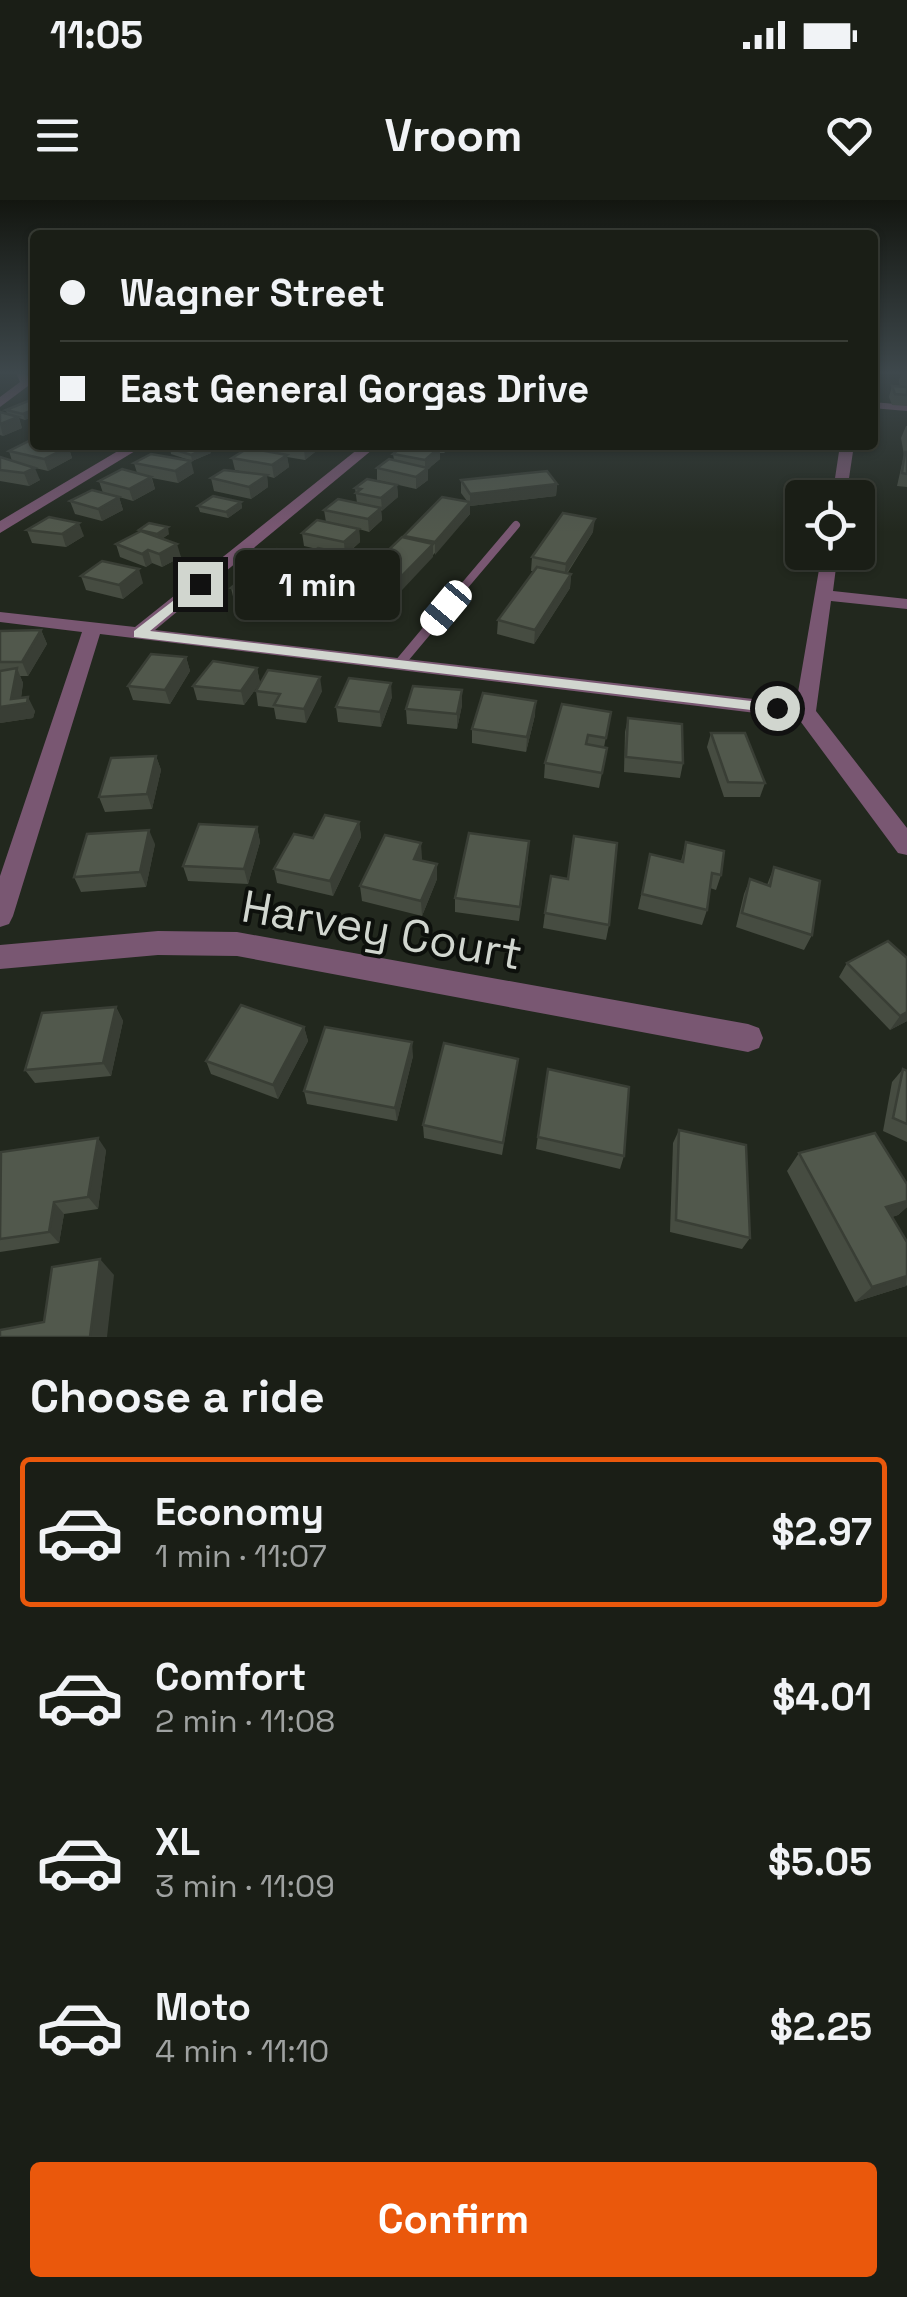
<!DOCTYPE html>
<html lang="en">
<head>
<meta charset="utf-8">
<style>
	:root { --surface:#1a1e16; --page:#272b23; --text:#f1f3f6; --muted:#9fa2a1; --line:#383c35; --accent:#ea580c }
	body { margin:0; font-family:"Space Grotesk",sans-serif; background:var(--page); color:var(--text); height:100vh; display:flex; flex-direction:column; font-size:38px; white-space:nowrap }
	* { box-sizing:border-box; margin:0 }
	p { font-size:32px; color:var(--muted) }
	.icon { flex:none; width:55px; height:55px; fill:none; stroke:currentColor; stroke-width:2; stroke-linecap:round; stroke-linejoin:round }
	.map { position:relative; height:1137px; overflow:hidden }
	.drawer { display:flex; flex-direction:column; background:var(--surface); flex:1 }
	.drawer>* { flex:none }
	.guide { position:absolute; left:30px; top:30px; width:848px; height:220px; border-radius:10px; box-shadow:0 2px 8px #0004,0 0 0 2px var(--line); display:grid; align-content:center; height:220px; padding:0 30px; background:var(--surface) }
	.fabs { position:absolute; left:785px; top:280px; display:grid; gap:20px }
	.fabs a { display:grid; place-items:center; width:90px; height:90px; border-radius:10px; background:var(--surface); box-shadow:0 2px 8px #0004,0 0 0 2px var(--line); font-size:50px }
	.end { position:absolute; width:45px; height:45px; margin:-22px; border:12px solid #d1d6cf; background:#111; box-shadow:0 0 0 5px #111 }
	.from { border-radius:50% }
	.bubble { position:absolute; height:70px; border-radius:10px; background:var(--surface); box-shadow:0 2px 8px #0004,0 0 0 2px var(--line); font-size:32px; font-weight:800; line-height:70px; text-align:center }
	.car { position:absolute; width:30px; height:60px; margin:-30px -15px; border-radius:12px; box-shadow:0 0 8px 2px #0007; background:linear-gradient(#fff 24%,#345 0 40%,#fff 0 76%,#345 0 86%,#fff 0) }
	.guide b { display:flex; align-items:center; gap:35px; height:95px; font-size:38px }
	.guide b+b { border-top:2px solid var(--line) }
	.guide i { width:25px; height:25px; background:var(--text) }
	ul { padding:0; list-style:none }
	li { display:flex; align-items:center; gap:30px; height:150px; margin:0 20px 15px; padding:0 10px; border:5px solid transparent; border-radius:10px }
	li div { flex:1 }
	li b { display:block; font-size:38px }
	li em { font-style:normal; font-weight:800 }
	li.selected { border-color:var(--accent) }
	li>.icon { width:90px; height:90px; stroke-width:1.5 }
	h2 { padding:0 30px; font-size:45px; line-height:120px }
	.cta { display:flex; gap:20px; margin-top:auto; padding:20px 30px }
	.cta a { flex:1; height:115px; border-radius:10px; background:var(--accent); color:#fff; font-size:40px; font-weight:800; line-height:115px; text-align:center }
	.status { display:flex; justify-content:space-between; align-items:center; height:70px; padding:0 50px; background:var(--surface); direction:ltr }
	.status svg { height:28px; fill:currentColor }
	header { display:flex; justify-content:space-between; align-items:center; height:130px; padding:0 30px; background:var(--surface); font-size:45px; font-weight:800 }
	.map>svg:first-child { display:block }
	.lines { fill:none; stroke-linecap:round; stroke-linejoin:round }
	.lane-far2 { stroke:#795772; stroke-width:6 }
	.lane-far1 { stroke:#795772; stroke-width:8 }
	.lane { stroke:#795772; stroke-width:10 }
	.street { fill:#795772; fill-rule:evenodd }
	.wall { fill:#464c41 }
	.shaded-wall { fill:#393e35 }
	.building { fill:#51584c; stroke:#393e35; stroke-width:2.5 }
	.route { fill:#d1d6cf }
	.labels { text-anchor:middle; dominant-baseline:central; stroke-width:8; stroke-linejoin:round; paint-order:stroke }
	.near-street-label { font-size:45px; fill:#d1d6cf; stroke:#0d100c }
</style>
</head>
<body>
<div class="status"><b>11:05</b><svg viewBox="0 0 49 12"><path d="M0 12V9h3v3zM5 12V6h3v6zM10 12V3h3v9zM15 12V0h3v12zM26 1h20v11H26zM47 4h2v5h-2z"/></svg></div>
<header><svg class="icon" aria-label="menu" viewBox="0 0 24 24"><path d="M4 6h16M4 12h16M4 18h16"/></svg>Vroom<svg class="icon" aria-label="heart" viewBox="0 0 24 24"><path d="M12 20l-8-8c-3-5 5-10 8-4 3-6 11-1 8 4z"/></svg></header>
<div class="map">
<svg width="907" height="1137" viewBox="0 0 907 1137">
	<rect width="100%" height="100%" fill="#22281e"/>
	<g class="lines">
		<polyline class="lane-far2" points="872,205 907,208"/>
		<polyline class="lane-far1" points="433,423 516,325"/>
		<polyline class="lane" points="399,464 435,421"/>
		<g class="street">
			<polygon points="16,173 26,173 32,183 0,207 0,197 20,182"/>
			<polygon points="128,245 145,245 0,333 0,321"/>
			<polygon points="363,245 378,245 155,430 796,504 822,352 838,352 833,391 907,399 907,409 831,401 816,511 907,628 907,655 898,653 798,518 100,434 13,716 9,724 0,727 0,676 82,432 0,422 0,412 135,427"/>
			<polygon points="840,245 854,245 846,298 832,298"/>
			<polygon points="158,731 237,732 748,824 759,828 763,838 759,848 748,852 237,756 158,755 0,769 0,745"/>
		</g>
	</g>
	<g class="wall">
		<polygon points="902,173 907,173 907,206 892,205 889,197 892,186 900,187 899,180"/>
		<polygon points="35,203 35,215 25,220 19,218 22,228 3,236 0,235 0,212 7,214 6,210"/>
		<polygon points="906,226 907,226 907,287 897,286 904,255 901,238"/>
		<polygon points="35,245 88,245 75,250 69,248 72,258 48,271 31,267 40,280 29,286 0,281 0,257 12,261 9,251"/>
		<polygon points="266,245 314,245 315,252 305,260 287,257 289,267 274,278 267,276 268,287 251,299 214,291 211,278 253,274 235,270 232,258 267,251"/>
		<polygon points="415,245 454,245 444,253 440,253 440,259 428,269 428,280 416,289 377,280 377,268 394,260 393,254"/>
		<polygon points="170,248 211,253 192,261 171,254"/>
		<polygon points="134,263 194,273 178,283 152,278 155,289 133,301 119,297 123,310 102,321 75,314 70,301 103,293 99,281 137,273"/>
		<polygon points="461,280 557,284 556,296 470,306 470,314 388,405 355,397 354,383 404,338 404,336 467,301 461,293"/>
		<polygon points="397,285 398,297 381,311 382,320 369,332 359,329 360,342 346,355 358,371 347,381 326,376 311,389 293,384 307,402 292,417 234,401 231,388 262,375 260,363 308,356 317,349 304,346 302,333 326,322 324,310 357,303 355,288"/>
		<polygon points="241,302 242,308 228,318 200,312 198,306"/>
		<polygon points="27,330 84,336 66,347 32,343"/>
		<polygon points="139,330 169,334 163,338 181,357 162,367 152,363 146,367 120,357 116,344 139,332"/>
		<polygon points="593,332 567,374 571,374 570,388 534,444 497,434 498,420 534,371 531,371 532,357"/>
		<polygon points="81,376 143,383 123,399 86,390"/>
		<polygon points="41,430 47,444 28,476 20,476 23,483 21,498 35,511 33,518 0,523 0,431"/>
		<polygon points="186,457 190,471 170,504 133,500 128,486"/>
		<polygon points="257,468 260,483 244,505 197,500 193,486"/>
		<polygon points="462,490 462,505 457,529 407,524 406,509"/>
		<polygon points="256,491 322,491 306,523 276,519 274,508 258,506"/>
		<polygon points="392,497 381,527 338,522 336,507"/>
		<polygon points="611,512 604,547 607,548 599,588 544,578 545,563"/>
		<polygon points="535,515 526,552 472,543 472,529"/>
		<polygon points="628,518 683,563 680,578 624,572 625,532"/>
		<polygon points="711,533 765,583 760,597 724,597 707,547"/>
		<polygon points="156,556 161,570 152,609 105,612 99,597"/>
		<polygon points="359,622 361,637 333,696 277,683 274,669 313,638"/>
		<polygon points="257,627 260,642 248,684 188,681 183,666"/>
		<polygon points="686,642 721,675 716,690 710,688 707,710 702,725 638,709 650,654 681,661"/>
		<polygon points="155,644 146,687 81,692 74,677"/>
		<polygon points="528,656 519,721 455,712 455,698"/>
		<polygon points="422,658 421,661 437,679 422,716 362,701 360,686"/>
		<polygon points="774,667 812,735 804,750 736,727 744,694 750,679 767,685"/>
		<polygon points="545,713 609,725 606,740 543,728"/>
		<polygon points="847,763 907,821 890,830 839,777"/>
		<polygon points="116,807 123,821 111,876 35,883 25,870"/>
		<polygon points="304,827 308,841 278,899 211,874 206,861"/>
		<polygon points="413,856 397,921 307,904 304,891"/>
		<polygon points="548,869 624,956 620,969 536,949"/>
		<polygon points="903,869 907,871 907,942 883,931 892,882"/>
		<polygon points="516,872 502,955 424,938 423,925"/>
		<polygon points="679,930 750,1038 742,1049 670,1032 673,943"/>
		<polygon points="106,950 98,1009 64,1014 59,1043 0,1052 0,956"/>
		<polygon points="799,953 907,984 907,1007 898,1015 892,1017 907,1042 907,1085 906,1086 855,1102 787,971"/>
	</g>
	<g class="shaded-wall">
		<polygon points="35,209 35,215 25,220 23,214"/>
		<polygon points="18,217 22,228 3,236 0,224"/>
		<polygon points="73,245 88,245 75,250"/>
		<polygon points="307,245 314,245 315,252 305,260 304,248"/>
		<polygon points="447,245 454,245 444,253 444,247"/>
		<polygon points="68,247 72,258 48,271 44,259"/>
		<polygon points="210,247 211,253 192,261 191,255"/>
		<polygon points="440,247 440,259 428,269 428,280 416,289 416,277 425,270 425,260"/>
		<polygon points="287,255 289,267 274,278 272,265"/>
		<polygon points="191,261 194,273 178,283 175,271"/>
		<polygon points="35,268 40,280 29,286 24,273"/>
		<polygon points="267,275 268,287 251,299 249,287"/>
		<polygon points="151,277 155,289 133,301 129,289"/>
		<polygon points="557,284 556,296 470,306 470,314 435,355 435,342 470,302 470,294"/>
		<polygon points="397,285 398,297 382,311 381,298"/>
		<polygon points="119,297 123,310 102,321 98,309"/>
		<polygon points="241,302 242,308 228,318 226,312"/>
		<polygon points="381,308 382,320 369,332 368,319"/>
		<polygon points="595,319 593,332 564,377 566,364"/>
		<polygon points="79,323 84,336 66,347 62,334"/>
		<polygon points="168,327 169,334 159,341 157,334"/>
		<polygon points="359,329 360,342 345,355 344,342"/>
		<polygon points="177,344 181,357 162,367 159,354"/>
		<polygon points="433,344 433,357 388,405 387,391"/>
		<polygon points="148,350 152,363 146,367 142,354"/>
		<polygon points="357,357 358,371 347,381 346,368"/>
		<polygon points="324,363 326,376 311,389 309,375"/>
		<polygon points="139,369 143,383 123,399 119,385"/>
		<polygon points="571,374 570,388 534,444 535,430"/>
		<polygon points="306,388 307,402 292,417 290,403"/>
		<polygon points="41,430 47,444 28,476 22,462"/>
		<polygon points="186,457 190,471 170,504 165,490"/>
		<polygon points="17,468 23,483 20,504 28,497 35,511 33,518 0,523 0,507 11,499"/>
		<polygon points="257,468 260,483 244,505 241,491"/>
		<polygon points="320,477 322,491 306,523 304,509"/>
		<polygon points="391,483 392,497 381,527 380,512"/>
		<polygon points="462,490 462,505 457,529 457,514"/>
		<polygon points="536,501 535,515 526,552 527,537"/>
		<polygon points="156,556 161,570 152,609 147,594"/>
		<polygon points="359,622 361,637 333,696 330,681"/>
		<polygon points="257,627 260,642 248,684 244,669"/>
		<polygon points="149,630 155,644 146,687 140,672"/>
		<polygon points="421,643 422,658 415,674 414,659"/>
		<polygon points="437,664 437,679 422,716 421,701"/>
		<polygon points="116,807 123,821 111,876 103,863"/>
		<polygon points="907,812 907,821 890,830 900,816"/>
		<polygon points="304,827 308,841 278,899 273,885"/>
		<polygon points="412,842 413,856 397,921 395,908"/>
		<polygon points="98,938 106,950 98,1009 88,997"/>
		<polygon points="907,1001 907,1007 898,1015 870,1024 886,1007"/>
		<polygon points="54,1002 64,1014 59,1043 49,1032"/>
		<polygon points="100,1059 114,1075 107,1137 90,1137"/>
		<polygon points="907,1076 906,1086 855,1102 872,1087"/>
	</g>
	<g class="building">
		<polygon points="892,186 907,187 907,195 895,194"/>
		<polygon points="28,201 35,203 35,209 23,214 6,210"/>
		<polygon points="0,212 18,217 0,224"/>
		<polygon points="33,239 35,240 35,245 68,247 44,259 9,251"/>
		<polygon points="177,245 203,245 210,247 191,255 170,248"/>
		<polygon points="404,245 407,245 440,247 425,260 393,254"/>
		<polygon points="248,248 287,255 272,265 232,258"/>
		<polygon points="905,252 907,252 907,274 902,273"/>
		<polygon points="151,254 191,261 175,271 134,263"/>
		<polygon points="0,257 35,268 24,273 0,270"/>
		<polygon points="389,259 428,268 416,277 377,268"/>
		<polygon points="122,269 151,277 129,289 99,281"/>
		<polygon points="224,270 267,275 249,287 211,278"/>
		<polygon points="547,271 557,284 470,294 461,280"/>
		<polygon points="367,279 397,285 381,298 356,293 361,289 355,288"/>
		<polygon points="92,290 119,297 98,309 70,301"/>
		<polygon points="213,296 241,302 226,312 198,306"/>
		<polygon points="442,297 470,302 435,342 404,336"/>
		<polygon points="338,299 381,308 368,319 324,310"/>
		<polygon points="563,313 595,319 566,364 532,357"/>
		<polygon points="49,317 79,323 62,334 27,330"/>
		<polygon points="317,320 359,329 344,342 302,333"/>
		<polygon points="149,323 168,327 157,334 139,330"/>
		<polygon points="141,331 177,344 159,354 148,350 142,354 116,344"/>
		<polygon points="402,337 433,344 387,391 354,383"/>
		<polygon points="318,348 357,357 346,368 324,363 309,375 260,363 277,349 308,356"/>
		<polygon points="102,361 139,369 119,385 81,376"/>
		<polygon points="537,367 571,374 535,430 498,420"/>
		<polygon points="251,371 306,388 290,403 231,388"/>
		<polygon points="41,430 22,462 0,462 0,431"/>
		<polygon points="151,454 186,457 165,490 128,486"/>
		<polygon points="213,461 257,468 241,491 193,486"/>
		<polygon points="17,468 11,499 28,497 27,503 0,507 0,471"/>
		<polygon points="268,470 320,477 304,509 274,505 280,494 256,491"/>
		<polygon points="349,478 391,483 380,512 336,507"/>
		<polygon points="413,486 462,490 457,514 406,509"/>
		<polygon points="483,493 536,501 527,537 472,529"/>
		<polygon points="562,504 611,512 606,538 588,535 586,544 607,548 602,573 545,563"/>
		<polygon points="628,518 682,524 683,563 626,557"/>
		<polygon points="711,533 745,533 765,583 728,582"/>
		<polygon points="156,556 147,594 99,597 111,558"/>
		<polygon points="325,615 359,622 330,681 274,669 294,634 313,638"/>
		<polygon points="199,624 257,627 244,669 183,666"/>
		<polygon points="149,630 140,672 74,677 87,634"/>
		<polygon points="469,633 529,641 520,707 455,698"/>
		<polygon points="385,635 421,643 414,659 437,664 421,701 360,686"/>
		<polygon points="574,636 617,643 609,725 545,713 551,676 568,679"/>
		<polygon points="686,642 724,651 721,675 712,673 707,710 642,694 650,654 683,662"/>
		<polygon points="774,667 820,681 812,735 742,713 750,679 770,686"/>
		<polygon points="888,741 907,758 907,812 900,816 847,763"/>
		<polygon points="241,805 304,827 273,885 206,861"/>
		<polygon points="116,807 103,863 25,870 42,813"/>
		<polygon points="325,827 412,842 395,908 304,891"/>
		<polygon points="444,843 518,859 503,943 423,925"/>
		<polygon points="548,869 629,887 624,956 538,937"/>
		<polygon points="903,869 907,871 907,924 893,918"/>
		<polygon points="679,930 746,945 750,1038 676,1020"/>
		<polygon points="875,933 907,984 907,1001 886,1007 907,1042 907,1076 872,1087 799,953"/>
		<polygon points="98,938 88,997 54,1002 49,1032 0,1039 1,952"/>
		<polygon points="100,1059 90,1137 0,1137 0,1130 44,1122 52,1067"/>
	</g>
	<linearGradient id="sky" x2="0" y2="1"><stop stop-color="#131610"/><stop offset="0.52" stop-color="#3e484c"/><stop offset="1" stop-color="#3e484c" stop-opacity="0"/></linearGradient>
	<rect width="907" height="332" fill="url(#sky)"/>
	<polygon class="route" points="200,380 204,386 150,431 777,504 785,508 777,513 134,437 134,431"/>
	<g class="labels">
		<g class="near-street-label">
			<text transform="translate(382 730) rotate(10)">Harvey Court</text>
		</g>
	</g>
</svg>
<div class="fabs">
<a><svg class="icon" aria-label="locate" viewBox="0 0 24 24"><circle cx="12" cy="12" r="6"/><path d="M12 2v4M12 18v4M2 12h4M18 12h4"/></svg></a>
</div>
<i class="end from" style="left:777px;top:508px"></i>
<i class="end" style="left:200px;top:384px"></i>
<div class="bubble" style="left:235px;top:350px;width:165px">1 min</div>
<i class="car" style="left:446px;top:408px;rotate:220deg"></i>
<div class="guide">
<b><i class="from"></i>Wagner Street</b>
<b><i></i>East General Gorgas Drive</b>
</div>
</div>
<section class="drawer">
<h2>Choose a ride</h2>
<ul>
<li class="selected"><svg class="icon" aria-label="car" viewBox="0 0 24 24"><path d="M5 17H2v-5l4-1 3-4h7l3 4 3 1v5h-3M9 17h6M6 11h13"/><circle cx="7" cy="17" r="2"/><circle cx="17" cy="17" r="2"/></svg><div><b>Economy</b><p>1 min · 11:07</p></div><em>$2.97</em></li>
<li><svg class="icon" aria-label="car" viewBox="0 0 24 24"><path d="M5 17H2v-5l4-1 3-4h7l3 4 3 1v5h-3M9 17h6M6 11h13"/><circle cx="7" cy="17" r="2"/><circle cx="17" cy="17" r="2"/></svg><div><b>Comfort</b><p>2 min · 11:08</p></div><em>$4.01</em></li>
<li><svg class="icon" aria-label="car" viewBox="0 0 24 24"><path d="M5 17H2v-5l4-1 3-4h7l3 4 3 1v5h-3M9 17h6M6 11h13"/><circle cx="7" cy="17" r="2"/><circle cx="17" cy="17" r="2"/></svg><div><b>XL</b><p>3 min · 11:09</p></div><em>$5.05</em></li>
<li><svg class="icon" aria-label="car" viewBox="0 0 24 24"><path d="M5 17H2v-5l4-1 3-4h7l3 4 3 1v5h-3M9 17h6M6 11h13"/><circle cx="7" cy="17" r="2"/><circle cx="17" cy="17" r="2"/></svg><div><b>Moto</b><p>4 min · 11:10</p></div><em>$2.25</em></li>
</ul>
<div class="cta"><a>Confirm</a></div>
</section>
</body>
</html>
